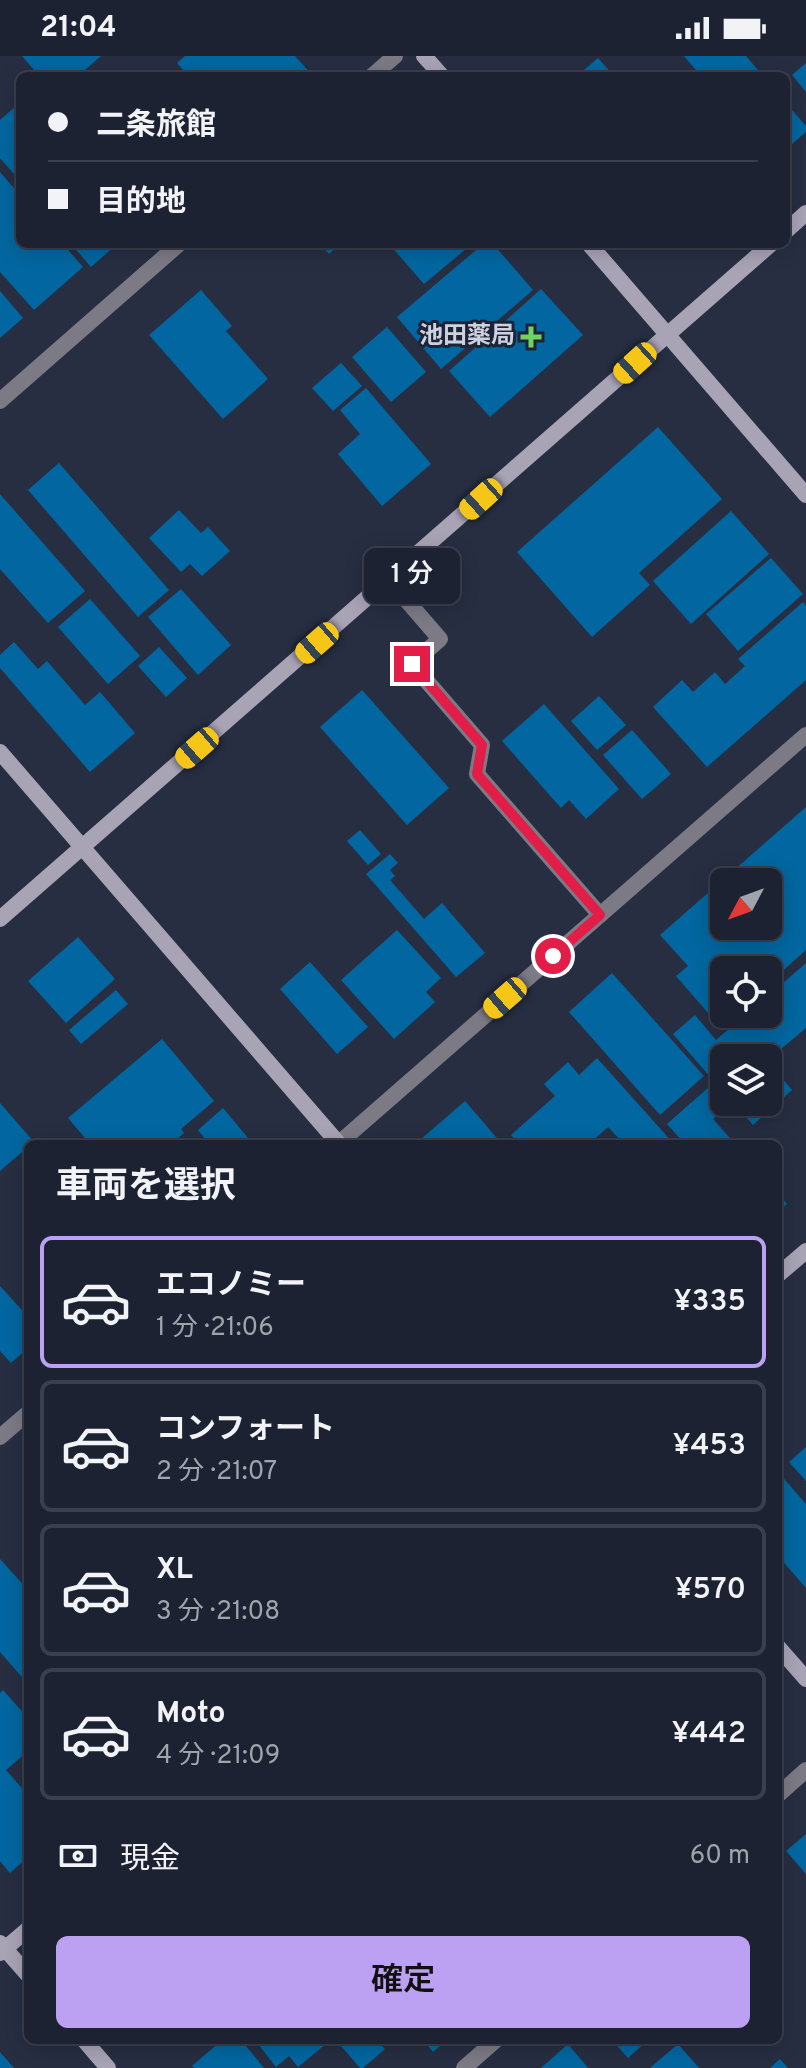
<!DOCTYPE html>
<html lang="ja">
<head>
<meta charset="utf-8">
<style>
	:root { --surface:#1d2232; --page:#252a3a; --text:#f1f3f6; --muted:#a0a4ac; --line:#3b3f4d; --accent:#bca0f2 }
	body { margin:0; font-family:Overpass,"Noto Sans JP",sans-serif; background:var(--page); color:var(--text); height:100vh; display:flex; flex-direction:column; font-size:30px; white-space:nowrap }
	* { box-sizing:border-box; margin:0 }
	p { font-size:26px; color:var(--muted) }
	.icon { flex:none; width:44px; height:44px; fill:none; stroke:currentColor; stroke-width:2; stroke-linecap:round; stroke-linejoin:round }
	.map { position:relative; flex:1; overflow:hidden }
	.details { position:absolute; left:24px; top:1084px; width:758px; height:904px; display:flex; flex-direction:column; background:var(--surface); border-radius:12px; box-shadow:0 4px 20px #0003,0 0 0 2px var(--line) }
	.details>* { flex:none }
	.top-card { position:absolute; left:16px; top:16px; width:774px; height:176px; border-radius:12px; box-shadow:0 4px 20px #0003,0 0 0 2px var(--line); display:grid; align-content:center; height:176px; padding:0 32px; background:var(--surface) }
	.needle { width:52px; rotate:229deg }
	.tools { position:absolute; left:710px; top:812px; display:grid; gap:16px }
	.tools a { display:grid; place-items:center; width:72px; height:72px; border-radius:12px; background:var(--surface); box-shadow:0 4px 20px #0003,0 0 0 2px var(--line); font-size:40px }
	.end { position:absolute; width:36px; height:36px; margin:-18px; border:10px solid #e11d48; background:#fff; box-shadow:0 0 0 4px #fff }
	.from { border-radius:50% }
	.bubble { position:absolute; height:56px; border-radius:12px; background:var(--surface); box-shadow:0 4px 20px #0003,0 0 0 2px var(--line); font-size:26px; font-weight:600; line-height:56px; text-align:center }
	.car { position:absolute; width:24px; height:48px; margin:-24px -12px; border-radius:10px; box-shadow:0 0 6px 2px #0007; background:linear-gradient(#f5c518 24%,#345 0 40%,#f5c518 0 76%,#345 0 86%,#f5c518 0) }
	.top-card b { display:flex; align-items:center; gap:28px; height:76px; font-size:30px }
	.top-card b+b { border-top:2px solid var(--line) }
	.top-card i { width:20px; height:20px; background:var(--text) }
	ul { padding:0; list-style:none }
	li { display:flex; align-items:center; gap:24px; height:132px; margin:0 16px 12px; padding:0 16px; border:4px solid var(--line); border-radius:12px }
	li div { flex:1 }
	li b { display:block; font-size:30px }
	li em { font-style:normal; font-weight:600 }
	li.active { border-color:var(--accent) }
	li>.icon { width:72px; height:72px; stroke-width:1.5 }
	h2 { padding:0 32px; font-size:36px; line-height:96px }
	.pay { display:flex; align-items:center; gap:20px; height:88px; padding:0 32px; font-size:30px }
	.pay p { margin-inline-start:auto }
	.button { display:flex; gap:16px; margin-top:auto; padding:16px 32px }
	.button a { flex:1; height:92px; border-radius:12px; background:var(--accent); color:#111; font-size:32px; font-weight:600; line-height:92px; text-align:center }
	.status { display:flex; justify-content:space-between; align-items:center; height:56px; padding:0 40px; background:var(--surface); direction:ltr }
	.status svg { height:22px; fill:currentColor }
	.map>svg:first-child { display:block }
	.building { fill:#0267a0; fill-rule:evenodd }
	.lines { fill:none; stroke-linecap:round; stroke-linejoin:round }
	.lane { stroke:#7c7a85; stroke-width:16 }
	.street { stroke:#7c7a85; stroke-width:16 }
	.secondary { stroke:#a8a4b6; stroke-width:16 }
	.route { stroke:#e11d48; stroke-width:10 }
	.poi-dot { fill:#71d35e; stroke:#1e2437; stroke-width:3 }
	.labels { text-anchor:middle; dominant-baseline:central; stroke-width:6; stroke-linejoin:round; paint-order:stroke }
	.poi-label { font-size:24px; font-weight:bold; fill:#cdd2df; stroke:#1e2437; text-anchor:end }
</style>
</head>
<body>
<div class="status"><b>21:04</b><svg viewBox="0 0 49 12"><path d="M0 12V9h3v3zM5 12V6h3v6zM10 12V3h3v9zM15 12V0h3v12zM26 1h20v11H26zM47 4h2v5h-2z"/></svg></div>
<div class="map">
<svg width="806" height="2012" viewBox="0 0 806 2012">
	<rect width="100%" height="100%" fill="#272e42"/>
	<g class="building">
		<polygon points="22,0 101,0 78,20 39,20"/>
		<polygon points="185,0 295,0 313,20 188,20 177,7"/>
		<polygon points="684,0 746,0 763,20 701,20"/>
		<polygon points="598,2 614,20 577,20"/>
		<polygon points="806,7 806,36 792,19"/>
		<polygon points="786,47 806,70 806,76 786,93"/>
		<polygon points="17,49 20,53 20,125 0,102 0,64"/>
		<polygon points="0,116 20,139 20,188 63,188 83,211 34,254 0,216"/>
		<polygon points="71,188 117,188 91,211"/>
		<polygon points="320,188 341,188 329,198"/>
		<polygon points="389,188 472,188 424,228"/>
		<polygon points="483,188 493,188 533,234 441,313 397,261"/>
		<polygon points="541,233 583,279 490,361 449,315"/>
		<polygon points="201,234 232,270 226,275 268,323 223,363 149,279"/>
		<polygon points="0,235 23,262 0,282"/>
		<polygon points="387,271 426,316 391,346 352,301"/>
		<polygon points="341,307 362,330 333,355 312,332"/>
		<polygon points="366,332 431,408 382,450 338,398 360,378 340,354"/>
		<polygon points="658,371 722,443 639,517 650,529 592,581 517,496"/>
		<polygon points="59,407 169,534 138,561 28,434"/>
		<polygon points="0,438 85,535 48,567 0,513"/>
		<polygon points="179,454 201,477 208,471 230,495 202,520 190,508 181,516 149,482"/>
		<polygon points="731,455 769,498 691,568 653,525"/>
		<polygon points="771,502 803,538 738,595 706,558"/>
		<polygon points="181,533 231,589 198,619 148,561"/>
		<polygon points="90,543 140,600 108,628 58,571"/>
		<polygon points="803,546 806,550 806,624 707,711 653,651 682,624 693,636 715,616 725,628 745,610 738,603"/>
		<polygon points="14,586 38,613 47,605 85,649 100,636 135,677 90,716 0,612 0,599"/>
		<polygon points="159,591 187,622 166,641 138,610"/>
		<polygon points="362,634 449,732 407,769 320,671"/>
		<polygon points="599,640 626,669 597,694 571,665"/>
		<polygon points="544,648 619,733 586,763 569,744 561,752 502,685"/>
		<polygon points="632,674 671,718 642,743 603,699"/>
		<path d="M806 751V894L768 928V914H724V954L719 948 708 957 676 920 688 910 660 879ZM724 826H768V870H724Z"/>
		<polygon points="360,774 381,798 368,809 347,785"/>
		<polygon points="390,798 398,807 390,814 395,820 390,824 424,863 442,847 485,897 456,921 366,818"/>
		<polygon points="397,874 441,922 426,936 435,946 394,983 341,924"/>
		<polygon points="78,881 115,923 66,967 28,925"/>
		<polygon points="310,906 368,971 337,998 280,933"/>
		<polygon points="806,907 806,972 768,1004 768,1002 724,1002 724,1037 673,978 695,959 716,984 746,958 768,958 768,940"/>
		<polygon points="612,917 704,1020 660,1059 569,956"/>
		<polygon points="116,934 128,948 81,988 69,974"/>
		<polygon points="162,983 214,1045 181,1073 184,1077 171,1088 90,1088 68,1062"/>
		<polygon points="597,1002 674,1088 624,1088 608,1071 589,1088 519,1088 511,1079 555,1040 544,1028 568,1006 579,1019"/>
		<polygon points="772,1010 792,1034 753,1069 733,1046 768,1046 768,1014"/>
		<polygon points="709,1031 727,1051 713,1063 735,1088 685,1088 667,1068"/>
		<polygon points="465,1045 502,1088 421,1088 419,1085"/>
		<polygon points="0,1047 34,1086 28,1088 28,1091 0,1115"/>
		<polygon points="223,1052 253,1088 209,1088 198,1074"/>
		<polygon points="778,1137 787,1148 778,1156"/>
		<polygon points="0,1230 28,1261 28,1292 11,1307 0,1295"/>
		<polygon points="806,1391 806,1425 789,1406"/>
		<polygon points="778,1416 806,1448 806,1532 778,1500"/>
		<polygon points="0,1503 28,1534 28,1628 0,1596"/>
		<polygon points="3,1634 28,1662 28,1695 6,1714 28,1739 28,1801 10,1817 0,1805 0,1637"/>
		<polygon points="806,1778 806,1818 786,1795"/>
		<polygon points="222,1984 241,1984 264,2012 194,2012 192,2010"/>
		<polygon points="255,1984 323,1984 326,1988 298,2011 289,2000 276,2011"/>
		<polygon points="336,1984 384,1984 380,1988 385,1993 363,2012 360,2012"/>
		<polygon points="423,1984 447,1984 433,1996"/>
		<polygon points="612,1984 648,1984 628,2002"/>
		<polygon points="568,1988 588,2012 541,2012"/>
		<polygon points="678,1988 699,2012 650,2012"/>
		<polygon points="0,1996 14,2012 0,2012"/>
		<polygon points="780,2003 788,2012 770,2012"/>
	</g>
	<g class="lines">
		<polyline class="lane" points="389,524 440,583 412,608 482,689 477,718 600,859"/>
		<g class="street">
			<polyline points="372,20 395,0"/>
			<polyline points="0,345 179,188"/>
			<polyline points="338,1088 806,679"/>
			<polyline points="0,1381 28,1357"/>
			<polyline points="778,1739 806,1714"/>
			<polyline points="464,2012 496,1984"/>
		</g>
		<g class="secondary">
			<polyline points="424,0 442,20"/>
			<polyline points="786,175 806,157"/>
			<polyline points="589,188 806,439"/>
			<polyline points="0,696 339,1088"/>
			<polyline points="0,863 771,188"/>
			<polyline points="778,1219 806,1195"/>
			<polyline points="778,1591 806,1623"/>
			<polyline points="0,1887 28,1919"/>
			<polyline points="0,1897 28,1873"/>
			<polyline points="84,1984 108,2012"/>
		</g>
	</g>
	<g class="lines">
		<polyline class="route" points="412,608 482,689 477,718 600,859 553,900"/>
	</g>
	<path class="poi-dot" d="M527 269h8v8h8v8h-8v8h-8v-8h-8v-8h8z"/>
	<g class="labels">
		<g class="poi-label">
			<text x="515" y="281">池田薬局</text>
		</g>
	</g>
</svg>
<div class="tools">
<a><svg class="needle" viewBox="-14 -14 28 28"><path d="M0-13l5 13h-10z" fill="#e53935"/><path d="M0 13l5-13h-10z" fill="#a0a4ac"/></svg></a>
<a><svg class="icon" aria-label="locate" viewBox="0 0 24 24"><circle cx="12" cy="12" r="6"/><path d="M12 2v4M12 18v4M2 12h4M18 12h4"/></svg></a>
<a><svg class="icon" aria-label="layers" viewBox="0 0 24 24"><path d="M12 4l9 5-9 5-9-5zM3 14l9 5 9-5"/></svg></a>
</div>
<i class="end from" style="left:553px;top:900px"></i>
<i class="end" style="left:412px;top:608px"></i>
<div class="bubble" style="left:364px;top:492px;width:96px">1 分</div>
<i class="car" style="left:635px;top:307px;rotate:228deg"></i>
<i class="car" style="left:481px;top:443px;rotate:228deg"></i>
<i class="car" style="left:317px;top:587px;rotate:229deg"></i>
<i class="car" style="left:197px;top:692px;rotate:229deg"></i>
<i class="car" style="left:505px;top:942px;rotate:229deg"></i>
<div class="top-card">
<b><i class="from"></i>二条旅館</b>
<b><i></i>目的地</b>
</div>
<section class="details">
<h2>車両を選択</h2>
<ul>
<li class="active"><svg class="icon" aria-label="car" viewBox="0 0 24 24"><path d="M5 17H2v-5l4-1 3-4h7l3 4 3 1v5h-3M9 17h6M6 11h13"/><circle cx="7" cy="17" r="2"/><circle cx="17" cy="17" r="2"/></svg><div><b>エコノミー</b><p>1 分 · 21:06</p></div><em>¥335</em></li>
<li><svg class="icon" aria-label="car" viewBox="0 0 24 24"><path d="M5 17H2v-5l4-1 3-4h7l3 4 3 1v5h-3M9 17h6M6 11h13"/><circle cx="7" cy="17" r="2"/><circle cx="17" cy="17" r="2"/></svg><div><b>コンフォート</b><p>2 分 · 21:07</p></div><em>¥453</em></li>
<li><svg class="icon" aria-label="car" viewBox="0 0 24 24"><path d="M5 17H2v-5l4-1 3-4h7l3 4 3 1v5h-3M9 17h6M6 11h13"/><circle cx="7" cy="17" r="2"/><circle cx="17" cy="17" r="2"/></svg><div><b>XL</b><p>3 分 · 21:08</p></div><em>¥570</em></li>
<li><svg class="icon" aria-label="car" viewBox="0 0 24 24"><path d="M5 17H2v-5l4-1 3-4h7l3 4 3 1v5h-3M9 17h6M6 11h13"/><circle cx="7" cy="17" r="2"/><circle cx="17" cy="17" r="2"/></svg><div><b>Moto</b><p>4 分 · 21:09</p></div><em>¥442</em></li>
</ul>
<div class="pay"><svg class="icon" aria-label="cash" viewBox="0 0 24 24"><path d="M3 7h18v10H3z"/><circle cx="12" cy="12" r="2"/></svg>現金<p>60 m</p></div>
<div class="button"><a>確定</a></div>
</section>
</div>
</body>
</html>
